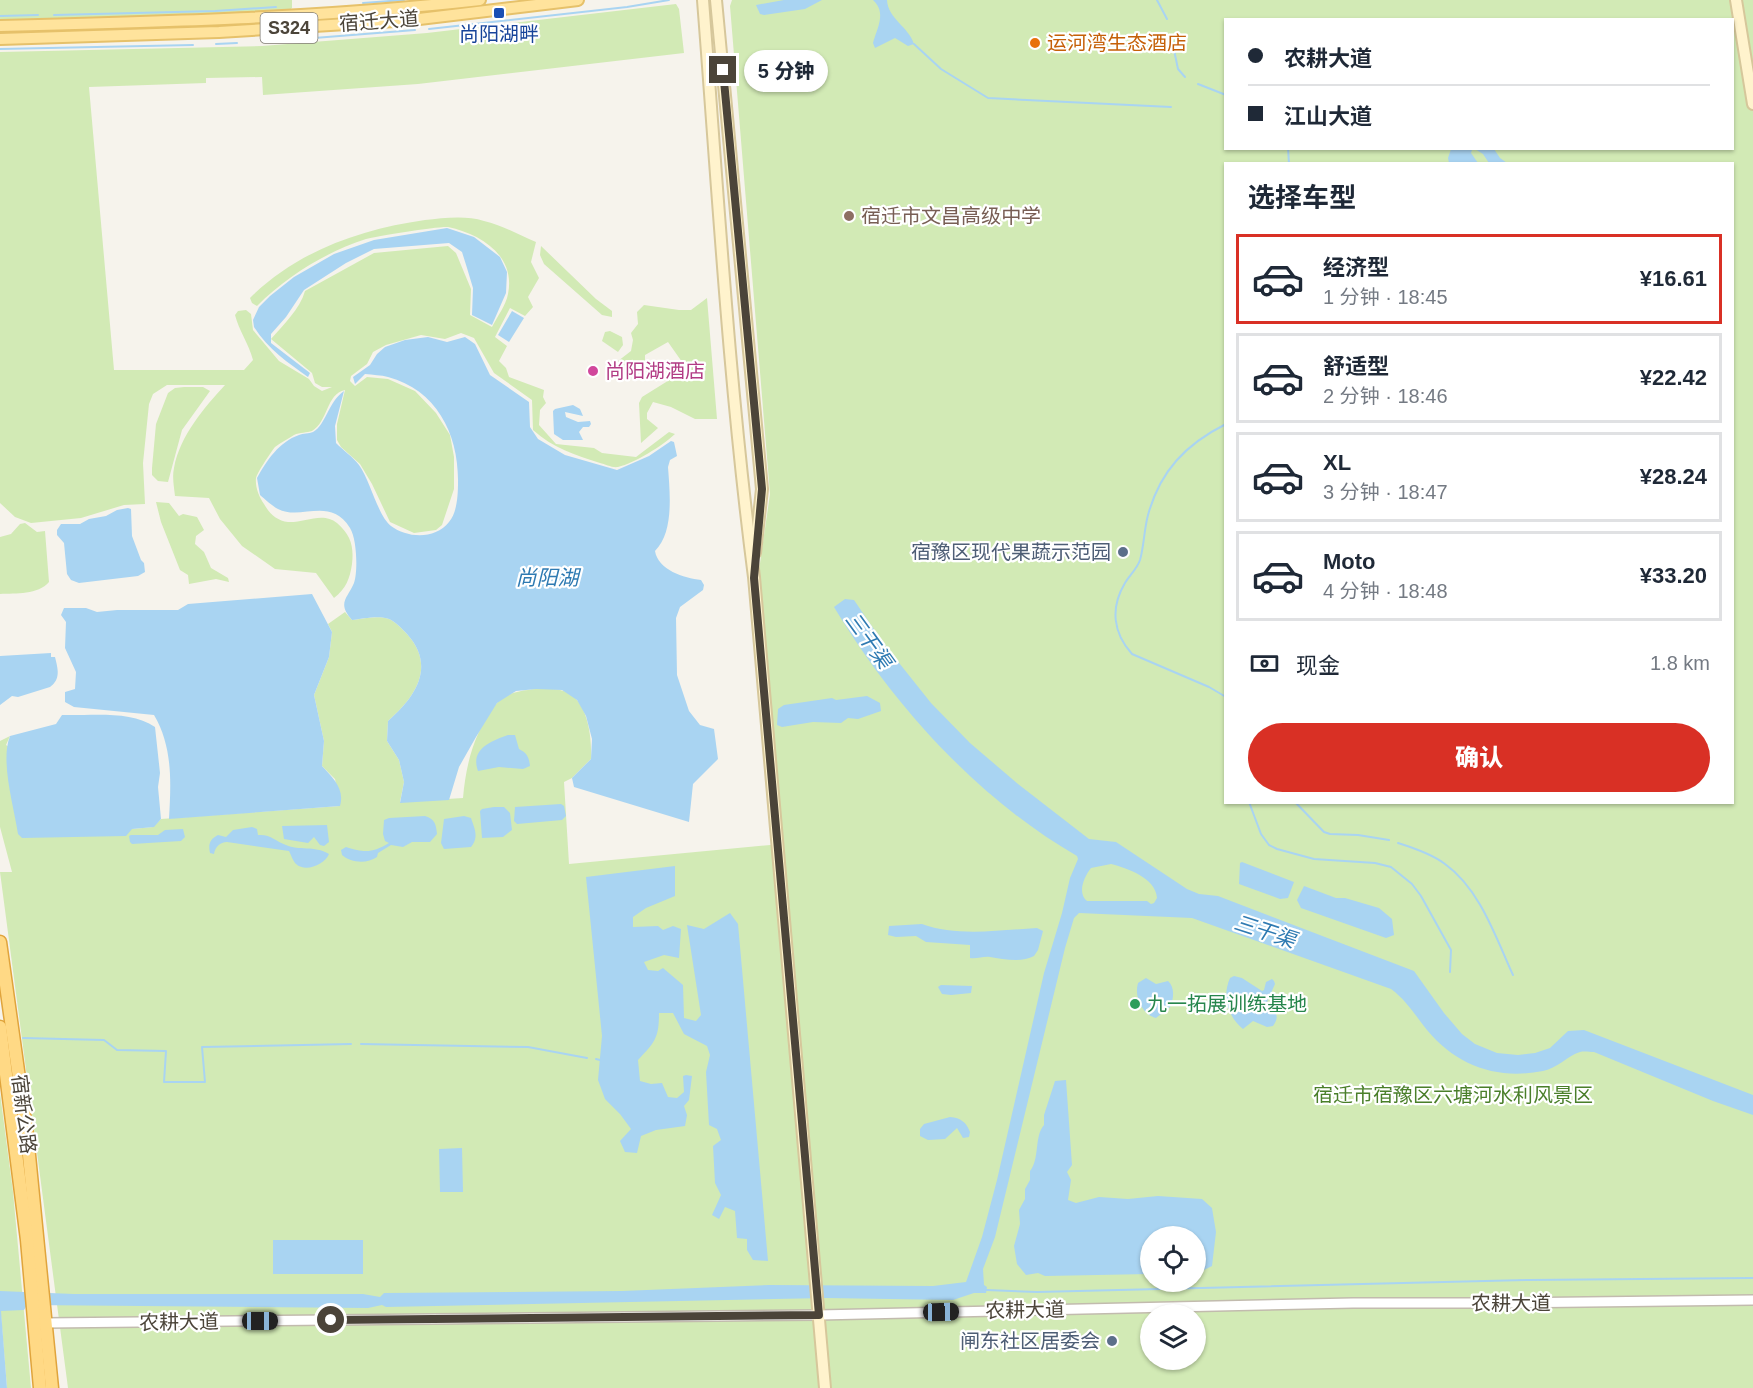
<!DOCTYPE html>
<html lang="zh">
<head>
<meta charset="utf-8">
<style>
	:root { --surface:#fff; --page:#f2f2f3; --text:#1f2937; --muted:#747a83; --line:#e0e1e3; --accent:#d93025 }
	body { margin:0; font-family:Helvetica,"Noto Sans SC",sans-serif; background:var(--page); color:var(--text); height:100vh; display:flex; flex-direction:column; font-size:22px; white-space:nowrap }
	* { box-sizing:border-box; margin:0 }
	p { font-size:20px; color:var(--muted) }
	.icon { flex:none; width:33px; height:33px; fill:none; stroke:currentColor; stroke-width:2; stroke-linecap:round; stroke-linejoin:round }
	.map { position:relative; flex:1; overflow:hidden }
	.panel { position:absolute; left:1224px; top:162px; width:510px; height:642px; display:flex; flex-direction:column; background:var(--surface); border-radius:0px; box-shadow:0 2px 4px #0004 }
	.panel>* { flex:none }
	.top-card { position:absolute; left:1224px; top:18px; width:510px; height:132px; border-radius:0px; box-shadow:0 2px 4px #0004; display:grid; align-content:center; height:132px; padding:0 24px; background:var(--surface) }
	.tools { position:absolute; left:1140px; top:1226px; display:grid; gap:12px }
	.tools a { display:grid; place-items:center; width:66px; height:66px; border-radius:50%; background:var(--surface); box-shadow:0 2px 4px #0004; font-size:30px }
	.end { position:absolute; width:27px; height:27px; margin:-14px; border:8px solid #4b4439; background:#fff; box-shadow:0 0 0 3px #fff }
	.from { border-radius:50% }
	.bubble { position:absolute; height:42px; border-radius:21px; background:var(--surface); box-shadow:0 2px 4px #0004; font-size:20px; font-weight:800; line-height:42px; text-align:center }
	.car { position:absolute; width:18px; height:36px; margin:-18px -9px; border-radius:8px; box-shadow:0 0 4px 2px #0007; background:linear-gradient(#222 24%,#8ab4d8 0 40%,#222 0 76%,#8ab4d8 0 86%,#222 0) }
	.top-card b { display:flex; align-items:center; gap:21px; height:57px; font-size:22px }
	.top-card b+b { border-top:2px solid var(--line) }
	.top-card i { width:15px; height:15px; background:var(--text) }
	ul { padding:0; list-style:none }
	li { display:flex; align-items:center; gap:18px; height:90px; margin:0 12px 9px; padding:0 12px; border:3px solid var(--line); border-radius:0px }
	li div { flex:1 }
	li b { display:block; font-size:22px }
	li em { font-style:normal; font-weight:800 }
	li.active { border-color:var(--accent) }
	li>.icon { width:54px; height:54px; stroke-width:1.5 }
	h2 { padding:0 24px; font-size:27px; line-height:72px }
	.pay { display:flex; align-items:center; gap:15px; height:66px; padding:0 24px; font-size:22px }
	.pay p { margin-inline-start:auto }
	.cta { display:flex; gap:12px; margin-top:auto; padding:12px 24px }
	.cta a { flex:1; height:69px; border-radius:36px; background:var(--accent); color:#fff; font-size:24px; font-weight:800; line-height:69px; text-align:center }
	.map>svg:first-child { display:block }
	.green { fill:#d2eab5; fill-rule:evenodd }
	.water { fill:#a9d4f2; fill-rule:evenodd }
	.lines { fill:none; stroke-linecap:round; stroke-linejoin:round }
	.stream { stroke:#a9d4f2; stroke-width:2 }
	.tertiary-casing { stroke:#c2bbae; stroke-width:12 }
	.secondary-casing { stroke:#d6c79b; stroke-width:14 }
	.primary-casing { stroke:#e6c16a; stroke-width:14 }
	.trunk-casing { stroke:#e0a43c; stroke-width:15 }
	.tertiary { stroke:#fff; stroke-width:9 }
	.secondary { stroke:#fff3cd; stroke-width:10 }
	.primary { stroke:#ffe39c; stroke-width:10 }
	.trunk { stroke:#ffd985; stroke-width:12 }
	.route { stroke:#4b4439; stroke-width:8 }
	.transit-dot { fill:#1a4fb4; stroke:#fff; stroke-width:2 }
	.food-dot { fill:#e8710a; stroke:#fff; stroke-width:2 }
	.education-dot { fill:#8d6e63; stroke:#fff; stroke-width:2 }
	.hotel-dot { fill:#d1479c; stroke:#fff; stroke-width:2 }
	.service-dot { fill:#5c6f8a; stroke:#fff; stroke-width:2 }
	.leisure-dot { fill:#2e9e5b; stroke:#fff; stroke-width:2 }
	.labels { text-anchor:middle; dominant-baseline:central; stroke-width:4.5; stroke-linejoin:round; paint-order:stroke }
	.shield { fill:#fff; stroke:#817c74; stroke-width:1.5 }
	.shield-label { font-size:18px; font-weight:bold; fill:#4b4439 }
	.street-label { font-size:20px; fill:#4b4439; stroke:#fff }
	.transit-label { font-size:20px; fill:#164399; stroke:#fff }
	.food-label { font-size:20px; fill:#c56008; stroke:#fff; text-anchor:start }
	.education-label { font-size:20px; fill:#785e54; stroke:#fff; text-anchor:start }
	.hotel-label { font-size:20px; fill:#b23c85; stroke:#fff; text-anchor:start }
	.service-label { font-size:20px; fill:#4e5e75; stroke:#fff; text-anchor:end }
	.leisure-label { font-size:20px; fill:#27864d; stroke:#fff; text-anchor:start }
	.park-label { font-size:20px; fill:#4a7f2a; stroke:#fff }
	.water-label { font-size:21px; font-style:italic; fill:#2e7ab2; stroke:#fff }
</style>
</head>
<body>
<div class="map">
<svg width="1753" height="1388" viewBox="0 0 1753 1388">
	<rect width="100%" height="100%" fill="#f6f3ec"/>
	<g class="green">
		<polygon points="0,0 292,0 292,8 288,11 0,21"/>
		<path d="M732 0H1753V1388H68L0 872H12L0 827V741L10 736 6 745 132 829 153 827 161 819 340 806 335 779 322 766 324 741 314 695 329 657 332 632 328 624 345 612 352 620C363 619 379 615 389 619 396 622 402 629 407 634 436 666 416 697 388 721L387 741 399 760 404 782 400 802 463 798C466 764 474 732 496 704 503 695 517 691 528 690 538 688 551 688 560 690 588 695 592 737 591 759L572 778 564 782 569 864 781 844 758 577 770 494 730 6ZM1226 20H1732V148H1226ZM1226 164H1732V802H1226ZM1150 1236H1196V1281H1150ZM1150 1314H1196V1359H1150Z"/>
		<path d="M676 4 679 9 684 53 418 84 263 95 262 77 206 78V83L89 87 114 370H244L253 360C249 344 239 331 235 315L238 311 246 310 251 314 253 330 279 361 309 379 314 386 322 391 332 387H322L315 383 312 373 271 339C283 325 300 309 305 291L374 253 448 246 456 253 471 289 470 315 492 327C497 317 506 305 508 294 516 256 481 234 448 227 440 226 376 236 366 239 326 252 287 276 257 306L252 303 250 298C297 251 361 229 425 220 443 218 466 215 484 221 502 225 519 235 536 242L531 262 539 278 528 297 533 307 525 316 510 308 495 337 507 346 499 361 506 368 509 377 544 390 543 397 546 403 540 410 539 425 556 444 594 448 602 453 636 457 669 432 675 434C662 446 635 463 618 467 612 468 605 464 600 463 575 455 553 448 533 430L532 400 494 373 474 338 461 333 445 339 421 335 386 345 373 352 367 364 351 376 350 381 355 386 367 377 388 379 415 391 436 413 450 435 454 457V489L442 525 436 530 414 533 390 522 372 484 360 464 341 447 337 440V424L345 390C326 394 328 422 312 431 307 433 300 432 294 435 288 439 280 443 275 447 271 452 257 473 256 478 255 487 259 497 264 504 269 513 277 521 288 522 304 523 323 511 337 523 351 535 354 547 352 564 350 578 346 589 334 598L316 573 275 569 242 546 220 519 209 498 175 496C174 487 172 477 174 468 180 435 205 407 225 385H167L153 394 149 404 143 463 145 504 124 505 81 518 31 523 15 517 0 503V52L262 46 427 33Z"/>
		<polygon points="541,246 596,299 612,311 612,317 602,315 544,264 540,255"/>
		<polygon points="707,298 717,419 695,419 671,407 653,402 647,413 647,419 658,428 641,443 639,403 642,397 687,369 668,342 645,355 645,361 622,376 613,374 609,368 631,351 633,340 631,333 638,324 637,312 644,305 679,310 691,310"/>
		<polygon points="610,331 622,337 623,345 618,352 602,341 605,332"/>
		<polygon points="184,387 203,387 210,391 182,430 168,482 158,481 152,475 152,468 156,424 168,393 175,388"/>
		<polygon points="156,502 169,503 179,516 183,514 197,517 204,530 196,536 195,544 204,552 211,568 228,578 229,582 216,579 189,584 188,575 180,570 161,522"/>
		<path d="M25 523 37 532 45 531 49 582C38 595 16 593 0 594V537L11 534 20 524Z"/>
		<polygon points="0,1093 13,1192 31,1388 7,1388 0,1303"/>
	</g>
	<g class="water">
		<polygon points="784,0 822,0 805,9 764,15 760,14 756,5"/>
		<path d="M873 0H887C888 19 909 27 914 44L908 46 895 38 875 48 873 43C877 28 887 13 873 0Z"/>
		<polygon points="1451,149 1451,148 1494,149 1500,158 1507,163 1489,163 1483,154 1475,149 1472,150 1471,153 1478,163 1449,163 1448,158"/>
		<path d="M447 228 474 237 500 257 507 272 506 293 492 325 472 315 473 288 467 268 462 252 449 243 374 249 346 263 304 290 286 317 271 334V343L310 373 308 377C287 362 269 350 254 327L253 320 259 307 270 296 294 277 334 254 374 240Z"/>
		<polygon points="512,311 524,318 509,342 498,335"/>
		<path d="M428 337 447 342 465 337 475 344 490 375 529 402 530 427 538 439 565 455 617 470 649 456 671 441 674 442 677 456 670 460 668 467C670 494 674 532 655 551 658 570 684 578 701 580L704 585 703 590 680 607 676 618 677 675 689 711 700 725 714 729 718 759 693 784 689 822 574 787 572 778 591 759 592 739 586 716 577 700 562 690 536 689 516 691 497 703 476 737 459 767 449 800 400 803 404 782 399 760 387 741 388 721C416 697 436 666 407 634 402 629 396 622 389 619 379 615 362 619 352 620 337 603 347 599 354 583 358 572 357 539 350 528 330 496 301 521 278 509 272 506 265 499 260 495L257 478C267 460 279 442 299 435 303 433 309 434 313 432 326 425 328 402 344 391L335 426 336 443C343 450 353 457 359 465 370 480 378 516 391 526 407 538 435 540 449 522 457 513 458 495 458 483 459 435 437 390 388 377 381 375 373 375 365 374L355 384 353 377 370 365 377 354 385 347 405 340Z"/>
		<polygon points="573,405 580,409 583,416 565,412 566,417 578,422 590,421 591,424 589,427 583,427 579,432 583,440 563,440 554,434 553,411 555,409"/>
		<polygon points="128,508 131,509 132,536 141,560 144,563 145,572 138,576 79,583 71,580 67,574 64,543 57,535 57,530 61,524 80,524 89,519 106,516 117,510"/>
		<path d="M312 594 332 632 329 657 314 695 324 741 322 766C333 778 345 789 340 806L169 819C171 783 173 747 154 715L74 707 65 702V692L75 689 76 672 65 648 66 622 61 615 64 608H86L97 612 117 610H178L188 604Z"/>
		<path d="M845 599 854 600 884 644 931 703 970 743 1018 784 1089 839 1116 842 1187 889 1199 894 1218 896 1414 971 1444 1013 1462 1034 1475 1044 1497 1053 1518 1055 1535 1053 1550 1048 1568 1031 1584 1030 1753 1095V1115L1713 1101 1594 1052C1590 1052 1584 1051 1580 1052 1567 1056 1558 1068 1543 1071 1497 1080 1457 1066 1427 1030 1415 1015 1406 1000 1391 989L1192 918 1079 913 1074 918 1065 948 995 1237 983 1269 984 1285 987 1287 986 1293H974L953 1300 826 1298 386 1307 382 1305 368 1308 27 1305 24 1310 1 1311 7 1388H0V1291L74 1294H363L380 1297 384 1293 622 1291 769 1285 933 1286 966 1282 982 1237 997 1180 1044 973 1062 913 1070 878 1078 859 1077 856C979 800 892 704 834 607ZM1111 864C1127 868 1156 878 1157 898L1154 903 1151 904 1147 901H1087C1077 893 1084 877 1091 868Z"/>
		<path d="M51 653V657H55C58 669 61 679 50 687L18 697 12 696 0 705V656Z"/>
		<polygon points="867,696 880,703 881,711 858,719 848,718 841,723 813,722 782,727 777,725 778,709 784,705 832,698 836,700"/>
		<path d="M62 715C91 716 131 710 155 727L160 773 158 787 161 819 154 827 132 829 126 836 22 838 18 834C14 807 0 761 10 736L56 724Z"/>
		<path d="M508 735H515L519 749C527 753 529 757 530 766L523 769 499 767 478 771C470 749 491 741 508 735Z"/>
		<polygon points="561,804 564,806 566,816 562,820 517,824 514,821 515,807"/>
		<polygon points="494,807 504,807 510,813 512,830 503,837 482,838 480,811 482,809"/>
		<path d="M425 816C435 819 436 824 437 834L430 842H412L403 847 391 845 378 853 377 857C367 864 351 863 342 855L341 850 346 847C365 853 372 853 389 843L385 841 383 834 384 820 389 818Z"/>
		<path d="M464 816 471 818C475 830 479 837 471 847L444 849 441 843 444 819Z"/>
		<polygon points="327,825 329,842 324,846 320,845 314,837 308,843 284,839 282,826"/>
		<path d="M252 827 257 829 258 835C271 834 275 841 286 845 299 851 314 845 329 854 325 864 306 873 296 864 293 861 291 855 289 851L227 842C220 842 215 847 214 854L210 853C208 844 210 839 218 835L226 837 233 830Z"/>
		<polygon points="183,829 185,837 181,841 132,844 130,842 129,836 131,835 158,835 165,830"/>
		<polygon points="1242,862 1294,882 1288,898 1280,899 1239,884 1240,863"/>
		<path d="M675 866V896L646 908 633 917V927L658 926 663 930 673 926 681 929 679 958 664 955 644 962 648 970 658 971 663 968 683 985 684 1018 696 1021 701 1015 687 925 704 929 730 913 738 924 768 1261 753 1260 747 1250V1239L737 1238 735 1211 725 1207 719 1219 712 1215 721 1195 715 1183 713 1146 721 1140 717 1129 709 1125 706 1072 710 1055 707 1046 684 1034 673 1013H659C659 1038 655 1042 638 1060L640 1081 651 1084 662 1083 668 1097 677 1098 684 1092 683 1076 686 1075 692 1076 689 1100 684 1106 687 1115 685 1126 656 1130 641 1136 637 1153 625 1152 620 1141 631 1129 620 1114 605 1099 598 1080 602 1036 586 877Z"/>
		<polygon points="1304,886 1336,898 1345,898 1379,908 1392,919 1394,935 1386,938 1301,908 1297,900"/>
		<path d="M922 924C957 937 1000 930 1037 928L1043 931 1038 950 1034 956C1022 963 1003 959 990 957 984 956 977 959 970 958V945L926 942 916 936 896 937 888 935 889 926Z"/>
		<path d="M1234 976 1242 978 1262 991 1264 990 1266 982 1272 979 1274 981 1275 984 1267 1002C1270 1012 1283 1012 1273 1026L1267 1027 1253 1021 1243 1029C1227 1016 1222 996 1230 978Z"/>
		<path d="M1146 978 1156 984 1168 981C1175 987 1174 999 1170 1007L1156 1018C1142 1014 1134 997 1138 983Z"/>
		<polygon points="941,985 972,986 971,993 951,995 942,994 938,987"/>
		<path d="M1066 1080 1072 1165 1067 1172 1071 1180 1068 1200 1076 1203 1099 1197 1128 1199 1158 1196 1202 1199 1212 1208 1216 1232 1212 1266 1200 1272H1196V1236H1150V1274L1045 1276 1038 1273 1026 1275 1017 1264 1014 1246 1020 1224 1019 1210 1025 1199V1189L1030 1180V1171C1040 1159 1034 1136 1044 1125V1115L1055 1081Z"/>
		<path d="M950 1117C961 1118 966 1122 970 1132L969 1137 963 1138 957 1128 945 1139 928 1140 920 1136V1129L924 1124Z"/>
		<polygon points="462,1148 463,1192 440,1192 439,1149"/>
		<rect x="273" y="1240" width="90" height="34"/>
	</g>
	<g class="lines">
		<g class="stream">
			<polyline points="1157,0 1167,19"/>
			<polyline points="363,3 404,0"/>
			<polyline points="54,15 215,11 276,7"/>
			<polyline points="0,16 38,15"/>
			<polyline points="429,29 627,7 669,0"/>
			<polyline points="264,42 415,30"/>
			<polyline points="216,44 237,43"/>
			<polyline points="914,44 941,69 988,98 1171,107"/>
			<polyline points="0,49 193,45"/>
			<polyline points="1174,50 1178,69 1185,77"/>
			<polyline points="1198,84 1226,95"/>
			<polyline points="1288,148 1289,164"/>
			<path d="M1226 424C1186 444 1160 471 1148 515 1144 530 1144 546 1140 560 1137 569 1129 576 1125 583 1110 608 1113 633 1132 654L1209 687 1226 697"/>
			<polyline points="1249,802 1261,834 1269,845 1277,849 1314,859 1375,863 1391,867 1412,884 1421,896 1451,950 1450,972"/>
			<polyline points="1295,802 1324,832 1330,834 1358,835 1389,840"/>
			<path d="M1398 843C1414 848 1432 854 1445 864 1480 889 1496 938 1513 975"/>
			<polyline points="23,1038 104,1040 117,1050 166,1051 164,1082 205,1082 202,1047 351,1044"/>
			<polyline points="361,1044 528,1047 587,1058"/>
			<polyline points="596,1059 600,1060"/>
			<polyline points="986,1290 1037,1292 1529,1280 1753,1278"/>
		</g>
		<g class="tertiary-casing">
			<polyline id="tertiary" points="46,1323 819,1315 1353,1303 1509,1303 1753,1300"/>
		</g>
		<g class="secondary-casing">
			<g id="secondary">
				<path d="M703 0C718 193 729 386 754 577L825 1388"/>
				<polyline points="716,0 762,489 755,553"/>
				<polyline points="1736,0 1753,104"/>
			</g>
		</g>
		<g class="primary-casing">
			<g id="primary">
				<path d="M0 26C160 22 320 18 480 0"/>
				<polyline points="0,39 219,32 411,20 578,0"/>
			</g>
		</g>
		<g class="trunk-casing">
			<g id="trunk">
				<polyline points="0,942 27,1135 52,1388"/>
				<polyline points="0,1027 27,1240 40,1388"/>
			</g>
		</g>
		<use href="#tertiary" class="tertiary"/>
		<use href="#secondary" class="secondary"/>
		<use href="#primary" class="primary"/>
		<use href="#trunk" class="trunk"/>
	</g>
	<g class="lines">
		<polyline class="route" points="331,1320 819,1315 754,578 762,489 723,70"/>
	</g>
	<rect class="transit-dot" x="493" y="7" width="12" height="12" rx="3"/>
	<circle class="food-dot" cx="1035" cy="43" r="6"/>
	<circle class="education-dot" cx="849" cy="216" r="6"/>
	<circle class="hotel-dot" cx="593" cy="371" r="6"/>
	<g class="service-dot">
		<circle cx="1123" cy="552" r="6"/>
		<circle cx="1112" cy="1341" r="6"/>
	</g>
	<circle class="leisure-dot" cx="1135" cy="1004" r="6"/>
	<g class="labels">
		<rect class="shield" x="260.5" y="13" width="57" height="30" rx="4.5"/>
		<g class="shield-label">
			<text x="289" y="28">S324</text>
		</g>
		<g class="street-label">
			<text transform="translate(379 21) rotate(-4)">宿迁大道</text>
			<text transform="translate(24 1114) rotate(83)">宿新公路</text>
			<text x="1511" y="1303">农耕大道</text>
			<text transform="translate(1025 1310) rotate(-1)">农耕大道</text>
			<text transform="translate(179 1322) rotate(-1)">农耕大道</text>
		</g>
		<g class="transit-label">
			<text x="499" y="34">尚阳湖畔</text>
		</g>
		<g class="food-label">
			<text x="1047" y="43">运河湾生态酒店</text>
		</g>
		<g class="education-label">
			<text x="861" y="216">宿迁市文昌高级中学</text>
		</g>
		<g class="hotel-label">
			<text x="605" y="371">尚阳湖酒店</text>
		</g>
		<g class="service-label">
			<text x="1111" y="552">宿豫区现代果蔬示范园</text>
			<text x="1100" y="1341">闸东社区居委会</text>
		</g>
		<g class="leisure-label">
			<text x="1147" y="1004">九一拓展训练基地</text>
		</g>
		<g class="park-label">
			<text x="1453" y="1095">宿迁市宿豫区六塘河水利风景区</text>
		</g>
		<g class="water-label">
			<text x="547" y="577">尚阳湖</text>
			<text transform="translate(869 640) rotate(54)">三干渠</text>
			<text transform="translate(1265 931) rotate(18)">三干渠</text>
		</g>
	</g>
</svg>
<div class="tools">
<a><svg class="icon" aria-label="locate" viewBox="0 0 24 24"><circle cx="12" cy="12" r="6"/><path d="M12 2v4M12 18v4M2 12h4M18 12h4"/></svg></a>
<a><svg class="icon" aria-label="layers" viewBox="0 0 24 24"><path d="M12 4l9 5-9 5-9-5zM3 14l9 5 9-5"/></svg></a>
</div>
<i class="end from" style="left:331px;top:1320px"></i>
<i class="end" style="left:723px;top:70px"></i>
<div class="bubble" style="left:744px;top:50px;width:84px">5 分钟</div>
<i class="car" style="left:941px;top:1312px;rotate:89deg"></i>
<i class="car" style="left:260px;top:1321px;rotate:90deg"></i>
<div class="top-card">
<b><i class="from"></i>农耕大道</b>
<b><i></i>江山大道</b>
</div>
<section class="panel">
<h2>选择车型</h2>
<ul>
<li class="active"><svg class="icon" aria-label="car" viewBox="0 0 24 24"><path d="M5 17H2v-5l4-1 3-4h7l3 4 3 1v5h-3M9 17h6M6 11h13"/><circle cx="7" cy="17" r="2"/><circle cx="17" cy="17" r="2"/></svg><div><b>经济型</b><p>1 分钟 · 18:45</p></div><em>¥16.61</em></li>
<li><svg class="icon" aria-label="car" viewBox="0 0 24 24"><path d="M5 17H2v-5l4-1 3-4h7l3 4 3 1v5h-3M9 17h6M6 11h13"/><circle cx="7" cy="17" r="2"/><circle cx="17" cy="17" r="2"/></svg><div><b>舒适型</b><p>2 分钟 · 18:46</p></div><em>¥22.42</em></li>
<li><svg class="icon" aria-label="car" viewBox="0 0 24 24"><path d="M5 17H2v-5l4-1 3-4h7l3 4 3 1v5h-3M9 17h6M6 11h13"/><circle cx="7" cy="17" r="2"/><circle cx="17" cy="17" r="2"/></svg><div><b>XL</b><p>3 分钟 · 18:47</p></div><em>¥28.24</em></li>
<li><svg class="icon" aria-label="car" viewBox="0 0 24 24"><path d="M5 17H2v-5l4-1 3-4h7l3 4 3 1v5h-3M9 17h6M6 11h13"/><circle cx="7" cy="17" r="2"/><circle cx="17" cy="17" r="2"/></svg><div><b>Moto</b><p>4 分钟 · 18:48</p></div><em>¥33.20</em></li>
</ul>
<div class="pay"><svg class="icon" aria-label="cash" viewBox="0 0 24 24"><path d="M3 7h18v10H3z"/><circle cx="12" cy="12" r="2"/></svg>现金<p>1.8 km</p></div>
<div class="cta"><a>确认</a></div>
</section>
</div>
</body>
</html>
